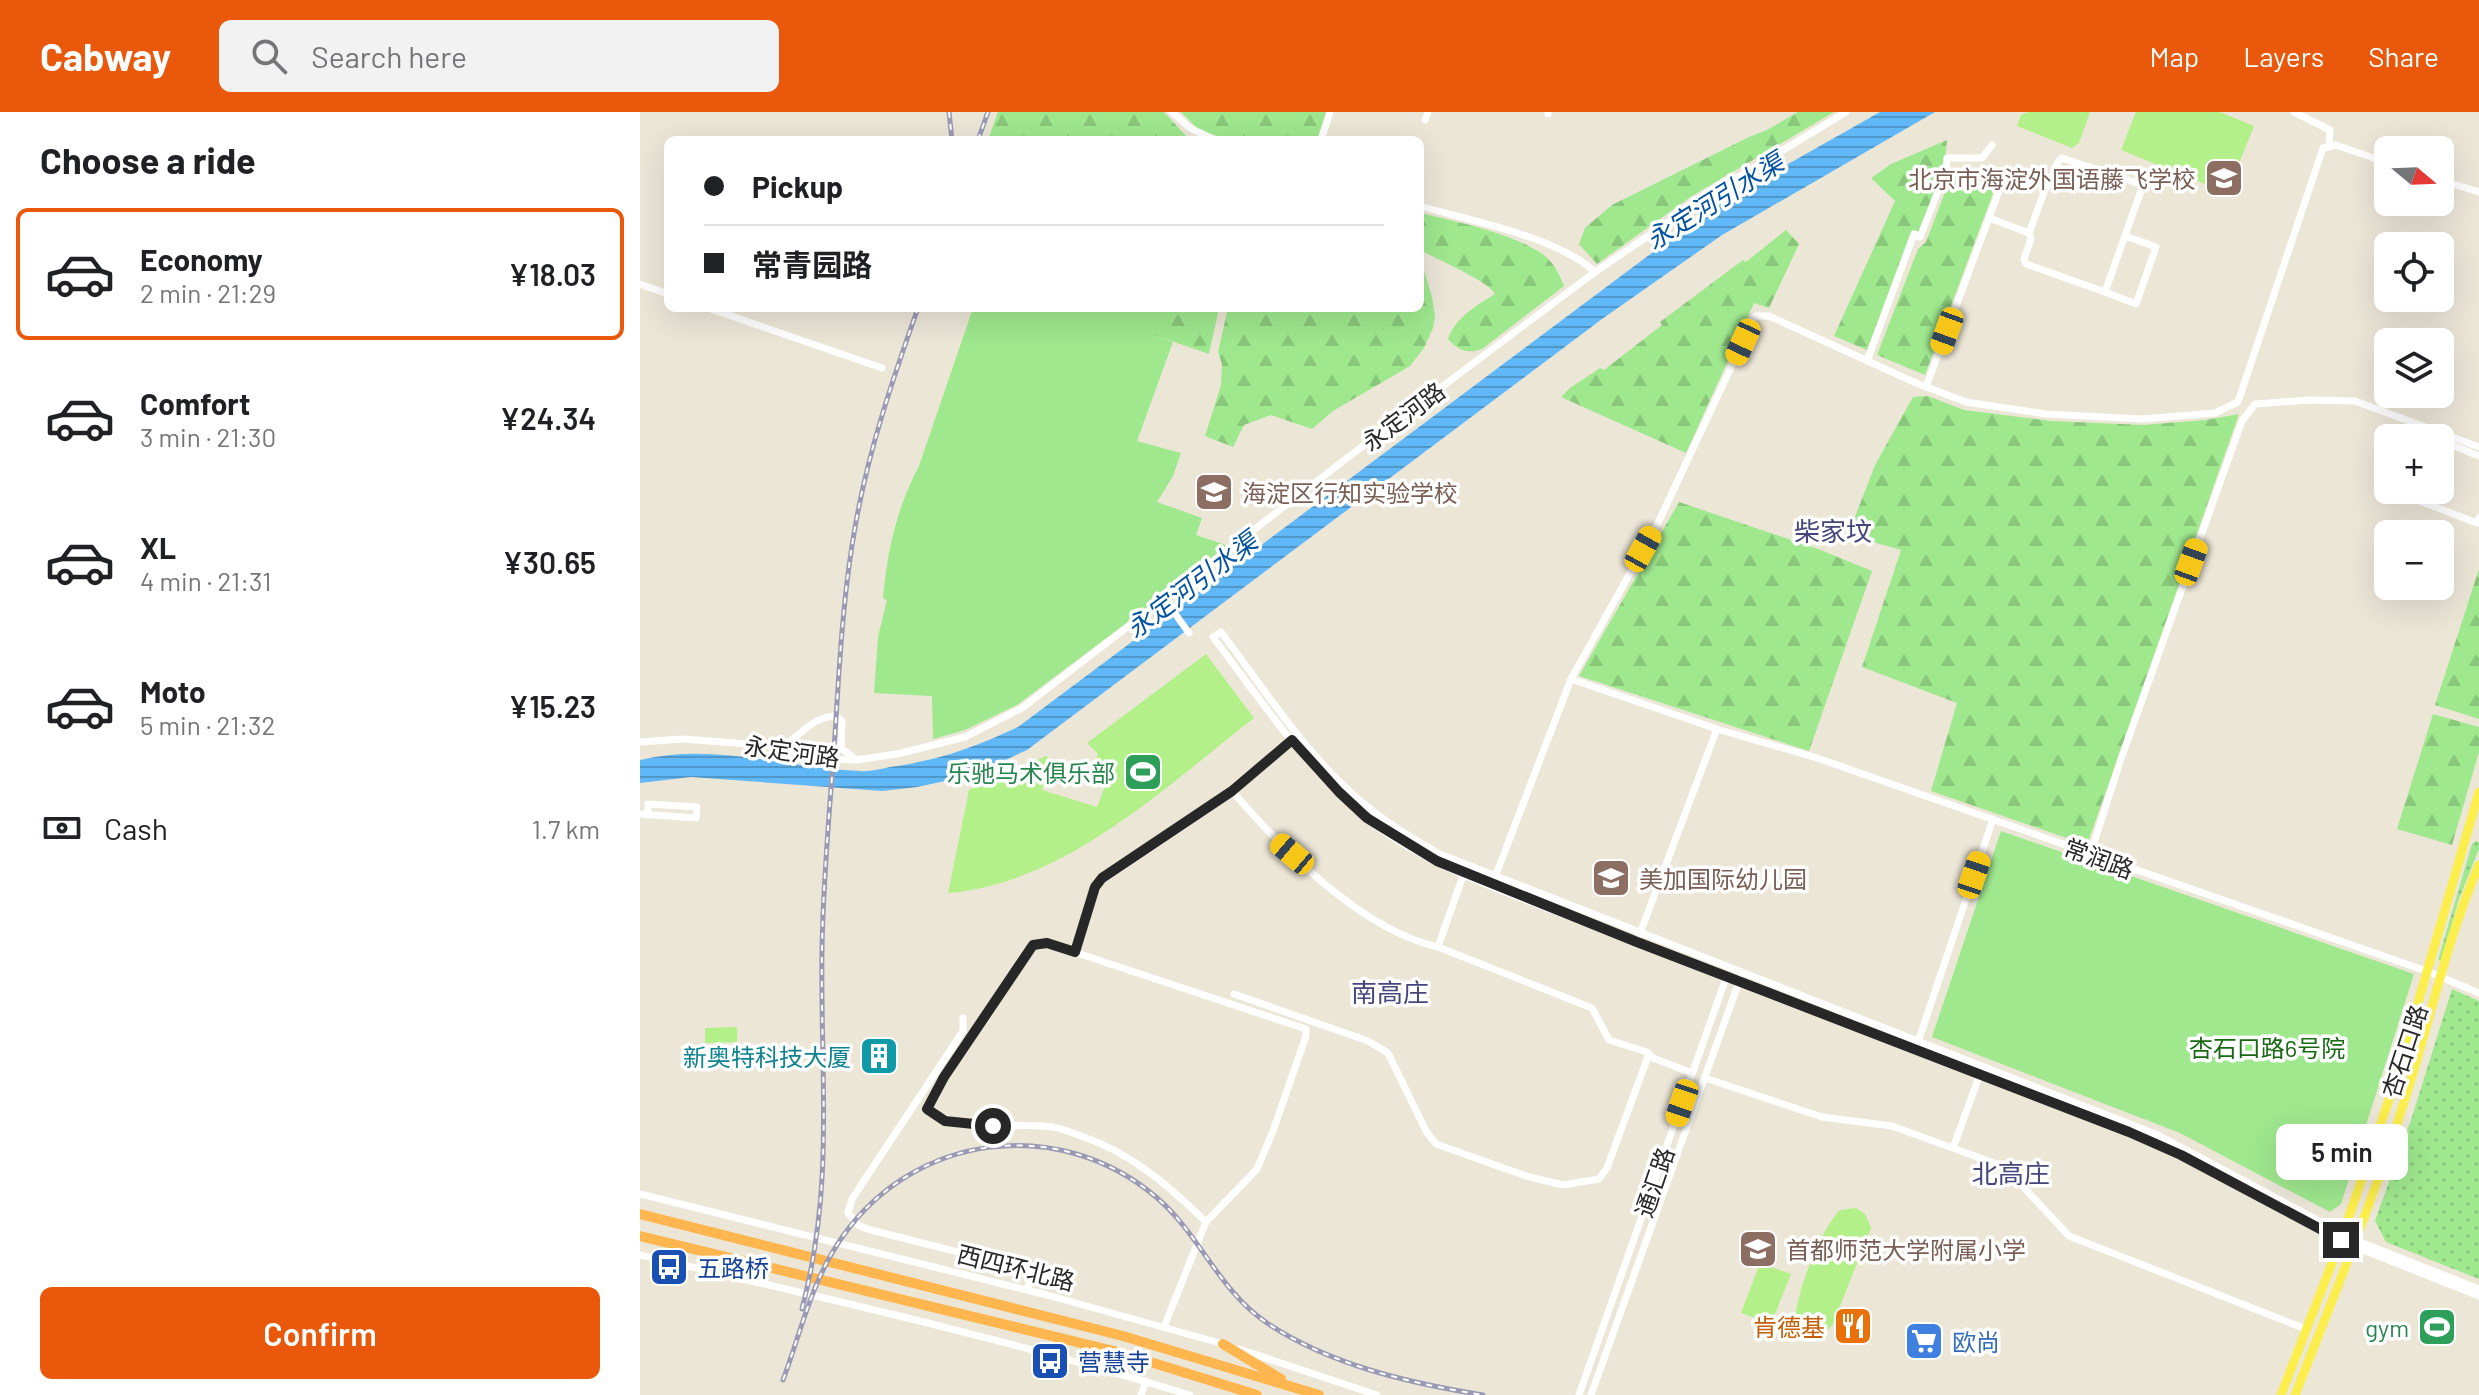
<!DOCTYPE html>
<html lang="en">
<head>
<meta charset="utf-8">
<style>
	:root { --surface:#fff; --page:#f2f2f2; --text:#202124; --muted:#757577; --line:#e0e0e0; --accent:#ea580c }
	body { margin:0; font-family:Barlow,"Noto Sans SC",sans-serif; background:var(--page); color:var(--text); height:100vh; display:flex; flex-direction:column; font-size:30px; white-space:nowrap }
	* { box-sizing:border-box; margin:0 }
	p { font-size:26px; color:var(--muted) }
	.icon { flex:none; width:44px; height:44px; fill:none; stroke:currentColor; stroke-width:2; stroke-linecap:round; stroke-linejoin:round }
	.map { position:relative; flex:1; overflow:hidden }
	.details { display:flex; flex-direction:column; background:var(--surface); width:640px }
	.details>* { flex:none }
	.top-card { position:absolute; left:24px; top:24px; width:760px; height:176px; border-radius:12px; box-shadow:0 8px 32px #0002; display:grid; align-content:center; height:176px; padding:0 40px; background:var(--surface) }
	.needle { width:52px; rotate:109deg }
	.fabs { position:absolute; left:1734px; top:24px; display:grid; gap:16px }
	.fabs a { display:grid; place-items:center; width:80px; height:80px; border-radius:12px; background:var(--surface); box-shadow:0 8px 32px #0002; font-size:40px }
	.end { position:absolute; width:36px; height:36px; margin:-18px; border:10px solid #272727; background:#fff; box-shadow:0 0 0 4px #fff }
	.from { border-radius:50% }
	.bubble { position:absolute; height:56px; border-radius:12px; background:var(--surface); box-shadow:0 8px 32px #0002; font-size:26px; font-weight:600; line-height:56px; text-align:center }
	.car { position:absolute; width:24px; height:48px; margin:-24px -12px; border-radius:10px; box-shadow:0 0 6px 2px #0007; background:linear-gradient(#f5c518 24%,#345 0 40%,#f5c518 0 76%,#345 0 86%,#f5c518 0) }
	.top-card b { display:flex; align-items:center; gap:28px; height:76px; font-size:30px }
	.top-card b+b { border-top:2px solid var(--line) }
	.top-card i { width:20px; height:20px; background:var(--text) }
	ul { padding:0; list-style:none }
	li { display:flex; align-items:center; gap:24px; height:132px; margin:0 16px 12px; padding:0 24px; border:4px solid transparent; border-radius:12px }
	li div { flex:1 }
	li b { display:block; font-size:30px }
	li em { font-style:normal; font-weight:600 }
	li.selected { border-color:var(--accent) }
	li>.icon { width:72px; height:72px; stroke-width:1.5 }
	h2 { padding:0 40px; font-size:36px; line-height:96px }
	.pay { display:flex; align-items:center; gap:20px; height:88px; padding:0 40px; font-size:30px }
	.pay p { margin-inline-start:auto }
	.button { display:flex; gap:16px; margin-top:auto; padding:16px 40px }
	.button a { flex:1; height:92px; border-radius:12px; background:var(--accent); color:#fff; font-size:32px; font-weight:600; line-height:92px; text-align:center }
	header { display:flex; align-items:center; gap:48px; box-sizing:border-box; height:112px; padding:0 40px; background:var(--accent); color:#fff }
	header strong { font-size:38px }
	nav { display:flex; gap:44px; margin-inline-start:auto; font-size:28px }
	.search { width:560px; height:72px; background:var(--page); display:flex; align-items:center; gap:20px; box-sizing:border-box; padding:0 28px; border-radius:12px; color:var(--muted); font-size:30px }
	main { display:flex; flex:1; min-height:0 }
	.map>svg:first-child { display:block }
	.grass { fill:url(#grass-dots) }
	.forest { fill:url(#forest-firs) }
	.park { fill:#9fe88e }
	.pitch { fill:#b4f089 }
	.water { fill:url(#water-rules) }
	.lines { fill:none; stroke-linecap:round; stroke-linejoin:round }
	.minor { stroke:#fff; stroke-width:7 }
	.major { stroke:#fcee4c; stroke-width:9 }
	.highway { stroke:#ffb64f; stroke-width:10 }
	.rail-casing { stroke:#9a9ab4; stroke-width:5 }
	.rail { stroke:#fff; stroke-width:2; stroke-dasharray:6; stroke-linecap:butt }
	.route { stroke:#272727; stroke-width:10 }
	.labels { text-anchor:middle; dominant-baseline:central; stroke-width:7; stroke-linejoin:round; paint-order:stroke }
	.education-label { font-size:24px; fill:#785e54; stroke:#fff; text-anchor:start }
	.street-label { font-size:24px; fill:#272727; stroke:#fff }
	.leisure-label { font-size:24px; fill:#27864d; stroke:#fff; text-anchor:end }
	.park-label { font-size:24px; fill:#186913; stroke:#fff }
	.culture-label { font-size:24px; fill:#0d838f; stroke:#fff; text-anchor:end }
	.transit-label { font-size:24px; fill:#164399; stroke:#fff; text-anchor:start }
	.food-label { font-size:24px; fill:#c56008; stroke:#fff; text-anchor:end }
	.shop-label { font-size:24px; fill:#366cbe; stroke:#fff; text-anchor:start }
	.water-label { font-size:26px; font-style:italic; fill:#0252a1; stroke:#fff }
	.neighbourhood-label { font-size:26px; fill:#45467b; stroke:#fff }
</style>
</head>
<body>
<header>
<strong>Cabway</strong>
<div class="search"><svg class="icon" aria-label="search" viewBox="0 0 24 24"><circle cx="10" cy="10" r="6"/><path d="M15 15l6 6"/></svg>Search here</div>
<nav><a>Map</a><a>Layers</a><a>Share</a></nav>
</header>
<main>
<section class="details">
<h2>Choose a ride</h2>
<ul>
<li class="selected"><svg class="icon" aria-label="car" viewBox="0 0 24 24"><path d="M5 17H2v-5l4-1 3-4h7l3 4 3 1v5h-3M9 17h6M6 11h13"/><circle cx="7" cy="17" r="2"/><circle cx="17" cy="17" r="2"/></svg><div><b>Economy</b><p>2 min · 21:29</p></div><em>¥18.03</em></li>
<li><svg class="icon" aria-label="car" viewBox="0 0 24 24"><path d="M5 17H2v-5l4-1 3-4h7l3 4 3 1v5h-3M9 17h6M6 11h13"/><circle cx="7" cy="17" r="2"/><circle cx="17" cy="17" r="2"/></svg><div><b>Comfort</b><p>3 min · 21:30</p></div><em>¥24.34</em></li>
<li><svg class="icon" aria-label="car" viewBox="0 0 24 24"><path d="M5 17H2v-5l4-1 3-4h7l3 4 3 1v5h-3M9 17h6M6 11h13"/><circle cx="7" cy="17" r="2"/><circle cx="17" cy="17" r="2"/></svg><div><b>XL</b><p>4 min · 21:31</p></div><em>¥30.65</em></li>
<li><svg class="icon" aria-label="car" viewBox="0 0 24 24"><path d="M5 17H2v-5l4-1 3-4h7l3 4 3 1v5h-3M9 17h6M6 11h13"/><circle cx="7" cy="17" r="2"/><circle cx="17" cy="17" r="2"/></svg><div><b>Moto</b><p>5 min · 21:32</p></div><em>¥15.23</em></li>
</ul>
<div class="pay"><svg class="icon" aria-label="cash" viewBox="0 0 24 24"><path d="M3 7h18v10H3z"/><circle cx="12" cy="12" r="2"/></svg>Cash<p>1.7 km</p></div>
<div class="button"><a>Confirm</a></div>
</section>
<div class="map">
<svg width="1839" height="1283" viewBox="0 0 1839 1283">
	<defs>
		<pattern id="grass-dots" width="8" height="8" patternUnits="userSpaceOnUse" patternTransform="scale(2)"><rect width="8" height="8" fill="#9fe88e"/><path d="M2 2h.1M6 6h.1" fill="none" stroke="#89c77a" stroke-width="1.8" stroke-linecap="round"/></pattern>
		<pattern id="forest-firs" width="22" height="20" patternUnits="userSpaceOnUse" patternTransform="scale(2)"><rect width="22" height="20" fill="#9fe88e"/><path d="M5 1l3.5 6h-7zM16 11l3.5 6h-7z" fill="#89c77a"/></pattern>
		<pattern id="water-rules" width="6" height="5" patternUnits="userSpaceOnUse" patternTransform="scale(2)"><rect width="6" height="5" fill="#60b8f8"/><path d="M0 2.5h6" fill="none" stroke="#4f96c9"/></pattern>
	</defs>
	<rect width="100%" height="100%" fill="#ece6d7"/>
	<g class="grass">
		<polygon points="1836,729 1839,730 1839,737 1819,787 1801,849 1798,848 1832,732"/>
		<polygon points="1812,877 1839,889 1839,1167 1746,1130 1735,1109 1772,1005"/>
	</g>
	<g class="forest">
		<polygon points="358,0 524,0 546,24 556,28 348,28"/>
		<polygon points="541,0 686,0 677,28 590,28 559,18"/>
		<polygon points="1158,0 1194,0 1052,84 957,152 939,132 945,116 972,93 1109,25 1127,18"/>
		<polygon points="1307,28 1304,59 1280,120 1272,118 1227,238 1194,224 1255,89 1231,66 1251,52"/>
		<polygon points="1312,62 1355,76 1285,263 1237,243 1278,137 1286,130"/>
		<path d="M780 101C815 109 875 122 904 143 914 151 920 163 924 174L842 237C827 242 819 239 808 227 815 206 837 193 855 182 849 169 796 147 780 138Z"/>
		<polygon points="1146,118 1159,132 1129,196 1114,191 1046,341 921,285 930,276 960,256 964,258 1022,213 1020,210 1103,148 1106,150"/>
		<polygon points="780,145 792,185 795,204 793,216 784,236 770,254 693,299 672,317 631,303 604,313 593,335 565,324 581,273 582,252 578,240 588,196 780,196"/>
		<polygon points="498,196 579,196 569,242 514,223 494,204"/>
		<polygon points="1288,284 1324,298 1411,309 1503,313 1565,308 1599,302 1447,733 1291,679 1317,591 1222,555 1261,438 1208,423 1235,353 1273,285"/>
		<polygon points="1039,390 1178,437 1232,459 1169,639 939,564"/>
		<polygon points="1839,457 1839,607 1795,593"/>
		<polygon points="1793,602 1839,615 1839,640 1812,733 1757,717"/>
	</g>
	<g class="park">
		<path d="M333 196H498L495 204 519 211 514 223 533 230 497 329 541 341 533 364 517 390 562 406 556 423 589 434 377 593 325 618 293 627 292 584 234 581 238 525 247 488 243 486C247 440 257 395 279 354Z"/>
		<polygon points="1361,719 1774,862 1701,1092 1690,1100 1540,1021 1292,925"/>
	</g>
	<g class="pitch">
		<polygon points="1388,0 1450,0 1439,31 1432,36 1377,14 1381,3"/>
		<polygon points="1496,0 1580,0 1614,14 1587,81 1481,38"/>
		<path d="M566 542 614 606C524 676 426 771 308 781L329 678 406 644 412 649 402 678 457 695 469 664 453 657 458 642 447 631Z"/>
		<polygon points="97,915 97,930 65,931 65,916"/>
		<path d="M1216 1096 1225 1102 1231 1116 1193 1212 1184 1223 1168 1219 1155 1210C1156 1181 1179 1120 1200 1098Z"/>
		<polygon points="1120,1151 1151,1162 1131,1212 1101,1201"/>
	</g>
	<path class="water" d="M1240 0H1295L1082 123 962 207 387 638 333 663 277 675 242 679 51 665 0 671V648C73 630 147 656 220 659 229 660 240 657 250 655 300 648 333 636 378 615L1076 93Z"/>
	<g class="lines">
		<g class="minor">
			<polyline points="532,0 550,16 575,28"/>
			<polyline points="1654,0 1690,18 1689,35"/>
			<polyline points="908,2 908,0"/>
			<polyline points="785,8 788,0"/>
			<polyline points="681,28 690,0"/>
			<polyline points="1800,68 1839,80"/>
			<path d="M780 94C831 109 918 125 955 160"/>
			<path d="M1389 121 1391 127 1384 147 1386 152 1465 180 1503 73 1422 46C1412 53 1415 67 1406 75"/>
			<polyline points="0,172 28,182"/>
			<polyline points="1465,180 1496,192 1516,135 1485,124"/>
			<polyline points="68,196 242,256"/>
			<polyline points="1227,249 1274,122 1280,125 1306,59 1307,46 1342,46 1352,33"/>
			<polyline points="1286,275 1366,60 1406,75 1389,121 1349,106"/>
			<polyline points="1757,326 1760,316 1795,326"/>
			<polyline points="1800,328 1839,344"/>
			<polyline points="1748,350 1739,374 1748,377"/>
			<polyline points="1751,378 1837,411 1839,406"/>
			<polyline points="528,492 549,521"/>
			<polyline points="931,567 1077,617 1177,646 1789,860 1839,881"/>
			<polyline points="0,630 43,627 133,634 186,647 216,648 257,642 325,625 382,596 711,343 955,160 1064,86 1206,0"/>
			<path d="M139 633C159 630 167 605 196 604L202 609 201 636 214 646"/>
			<path d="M592 679C642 737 722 818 798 835L952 896 969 928 1007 940 1013 946 1052 961"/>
			<polyline points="0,702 56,706 57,695 8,692 8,703"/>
			<polyline points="1450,743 1482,644 1602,309 1615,292 1669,288 1715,289 1839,335"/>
			<polyline points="855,765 931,567 1018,411 1115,204 1129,204 1276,271 1326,290 1406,302 1503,307 1575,301 1598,290 1683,36 1696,33 1748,51"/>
			<polyline points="999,824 1077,617"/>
			<polyline points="798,835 824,761"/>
			<polyline points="435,840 455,775 462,766 592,679 652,628"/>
			<polyline points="594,882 728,929 748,941 786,1019 796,1032 886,1064 923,1073 959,1067 967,1056 1009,942"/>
			<polyline points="323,906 323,919 212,1087 208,1101 218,1113 227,1117 393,1159 387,1178"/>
			<polyline points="1278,930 1353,707"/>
			<polyline points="1065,966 1182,1005 1252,1014 1365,1055 1429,1124 1666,1217"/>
			<polyline points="1313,1036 1340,962"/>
			<polyline points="0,1082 407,1183 587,1233"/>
			<path d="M0 1143C184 1186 369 1227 550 1283"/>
			<path d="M1839 1177 1715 1128 1518 1023 800 742C771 726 743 709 718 687 664 640 624 577 581 520L573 525C620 587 665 655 725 705 790 759 897 791 976 822 1147 889 1318 954 1489 1020L1541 1043 1713 1134 1839 1184"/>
			<path d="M524 1215 566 1110 617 1057 633 1019 666 924V917L407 831 393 833 304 965 287 997C325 1022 369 1010 412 1015 422 1016 432 1021 441 1024 492 1041 529 1074 566 1110"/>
			<polyline points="599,1237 737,1283"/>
			<polyline points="501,1283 506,1269"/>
			<polyline points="939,1283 1087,863"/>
			<polyline points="951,1283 1100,867"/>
		</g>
		<g class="major">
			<polyline points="1641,1283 1701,1128 1755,970 1839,680"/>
			<path d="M1655 1283C1695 1181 1737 1079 1769 974 1792 900 1808 824 1839 753"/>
		</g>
		<g class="highway">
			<polyline points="0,1102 483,1224 679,1283"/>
			<polyline points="0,1124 478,1240 617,1283"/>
			<polyline points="583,1232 641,1267"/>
		</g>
		<g class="rail-casing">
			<g id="rail">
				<polyline points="309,0 312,28"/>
				<polyline points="338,28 348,0"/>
				<path d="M162 1197C195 1071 180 964 182 837 183 771 189 705 194 638 199 562 202 486 216 410 229 337 253 266 278 196"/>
				<path d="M143 1268C161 1220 172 1167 203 1124 276 1021 419 1003 516 1085 560 1122 578 1178 627 1211 690 1253 769 1271 843 1283"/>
			</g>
		</g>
		<use href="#rail" class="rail"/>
	</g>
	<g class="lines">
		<polyline class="route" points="353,1014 305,1009 287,997 304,965 393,833 407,831 435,840 455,775 462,766 592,679 652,628 699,680 727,706 797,749 997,830 1489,1020 1541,1043 1701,1128"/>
	</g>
	<defs>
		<g id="school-square" transform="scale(2)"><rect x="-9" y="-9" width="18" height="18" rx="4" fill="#8d6e63" stroke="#fff"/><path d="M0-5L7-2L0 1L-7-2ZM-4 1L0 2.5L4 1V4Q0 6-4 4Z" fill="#fff"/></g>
		<g id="stadium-square" transform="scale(2)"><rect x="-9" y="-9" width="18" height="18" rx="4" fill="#2e9e5b" stroke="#fff"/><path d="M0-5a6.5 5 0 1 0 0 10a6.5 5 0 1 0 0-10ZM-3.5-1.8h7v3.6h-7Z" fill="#fff"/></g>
		<g id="building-square" transform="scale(2)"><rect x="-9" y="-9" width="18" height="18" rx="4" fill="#0f9aa8" stroke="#fff"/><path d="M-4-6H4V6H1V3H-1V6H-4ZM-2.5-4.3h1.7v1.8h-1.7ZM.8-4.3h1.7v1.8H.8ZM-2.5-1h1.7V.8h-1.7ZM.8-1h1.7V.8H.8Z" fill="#fff"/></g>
		<g id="bus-square" transform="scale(2)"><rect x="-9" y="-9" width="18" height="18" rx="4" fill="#1a4fb4" stroke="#fff"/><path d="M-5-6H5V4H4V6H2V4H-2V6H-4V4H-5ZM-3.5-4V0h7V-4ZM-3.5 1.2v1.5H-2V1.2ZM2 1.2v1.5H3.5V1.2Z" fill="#fff"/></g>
		<g id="restaurant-square" transform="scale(2)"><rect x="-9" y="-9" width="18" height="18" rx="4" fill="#e8710a" stroke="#fff"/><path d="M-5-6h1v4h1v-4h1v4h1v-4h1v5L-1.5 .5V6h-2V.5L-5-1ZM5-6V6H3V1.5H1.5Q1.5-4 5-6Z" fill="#fff"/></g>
		<g id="supermarket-square" transform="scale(2)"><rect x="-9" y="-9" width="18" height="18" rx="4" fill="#3f7fe0" stroke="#fff"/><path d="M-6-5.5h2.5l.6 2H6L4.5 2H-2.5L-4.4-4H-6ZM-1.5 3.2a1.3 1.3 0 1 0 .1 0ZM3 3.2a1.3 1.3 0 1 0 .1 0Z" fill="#fff"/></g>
	</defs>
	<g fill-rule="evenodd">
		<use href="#school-square" x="1584" y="66"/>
		<use href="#school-square" x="574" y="380"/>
		<use href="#stadium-square" x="503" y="660"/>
		<use href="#school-square" x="971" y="766"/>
		<use href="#building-square" x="239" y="944"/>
		<use href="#school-square" x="1118" y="1137"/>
		<use href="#bus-square" x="29" y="1155"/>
		<use href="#restaurant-square" x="1213" y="1214"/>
		<use href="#stadium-square" x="1797" y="1215"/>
		<use href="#supermarket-square" x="1284" y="1229"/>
		<use href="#bus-square" x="410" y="1249"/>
	</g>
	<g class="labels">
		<g class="education-label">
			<text x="1556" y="66" text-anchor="end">北京市海淀外国语藤飞学校</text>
			<text x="602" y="380">海淀区行知实验学校</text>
			<text x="999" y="766">美加国际幼儿园</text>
			<text x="1146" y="1137">首都师范大学附属小学</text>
		</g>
		<g class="street-label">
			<text transform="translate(763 304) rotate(-37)">永定河路</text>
			<text transform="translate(152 639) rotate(8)">永定河路</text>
			<text transform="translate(1459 746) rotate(20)">常润路</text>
			<text transform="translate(1764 939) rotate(-72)">杏石口路</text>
			<text transform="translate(1014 1070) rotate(-71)">通汇路</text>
			<text transform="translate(376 1155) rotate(14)">西四环北路</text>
		</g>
		<g class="leisure-label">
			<text x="475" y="660">乐驰马术俱乐部</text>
			<text x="1769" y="1215">gym</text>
		</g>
		<g class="park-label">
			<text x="1627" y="935">杏石口路6号院</text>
		</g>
		<g class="culture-label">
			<text x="211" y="944">新奥特科技大厦</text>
		</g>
		<g class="transit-label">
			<text x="57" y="1155">五路桥</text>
			<text x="438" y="1249">营慧寺</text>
		</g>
		<g class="food-label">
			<text x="1185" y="1214">肯德基</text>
		</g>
		<g class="shop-label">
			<text x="1312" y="1229">欧尚</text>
		</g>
		<g class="water-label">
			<text transform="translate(1074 88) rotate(-32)">永定河引水渠</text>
			<text transform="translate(551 472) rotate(-37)">永定河引水渠</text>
		</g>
		<g class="neighbourhood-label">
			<text x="1193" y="418">柴家坟</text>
			<text x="750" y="879">南高庄</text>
			<text x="1371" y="1060">北高庄</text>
		</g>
	</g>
</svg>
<div class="fabs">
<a><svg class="needle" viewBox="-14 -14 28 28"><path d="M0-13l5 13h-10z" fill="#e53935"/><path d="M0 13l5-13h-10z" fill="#757577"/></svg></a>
<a><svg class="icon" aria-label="locate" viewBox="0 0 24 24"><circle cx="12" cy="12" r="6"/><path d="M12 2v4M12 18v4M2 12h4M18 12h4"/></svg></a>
<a><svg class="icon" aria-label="layers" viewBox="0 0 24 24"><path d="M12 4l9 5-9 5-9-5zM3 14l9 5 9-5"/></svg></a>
<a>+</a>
<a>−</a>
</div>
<i class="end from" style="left:353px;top:1014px"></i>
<i class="end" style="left:1701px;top:1128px"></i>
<div class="bubble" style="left:1636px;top:1012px;width:132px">5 min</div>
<i class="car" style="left:1307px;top:219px;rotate:200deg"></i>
<i class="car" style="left:1103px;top:230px;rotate:205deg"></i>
<i class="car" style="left:1003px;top:437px;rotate:29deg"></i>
<i class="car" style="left:1551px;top:450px;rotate:20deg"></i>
<i class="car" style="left:652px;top:742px;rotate:310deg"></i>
<i class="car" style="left:1334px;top:763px;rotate:19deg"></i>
<i class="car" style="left:1042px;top:991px;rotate:199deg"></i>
<div class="top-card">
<b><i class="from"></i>Pickup</b>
<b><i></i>常青园路</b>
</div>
</div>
</main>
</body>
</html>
